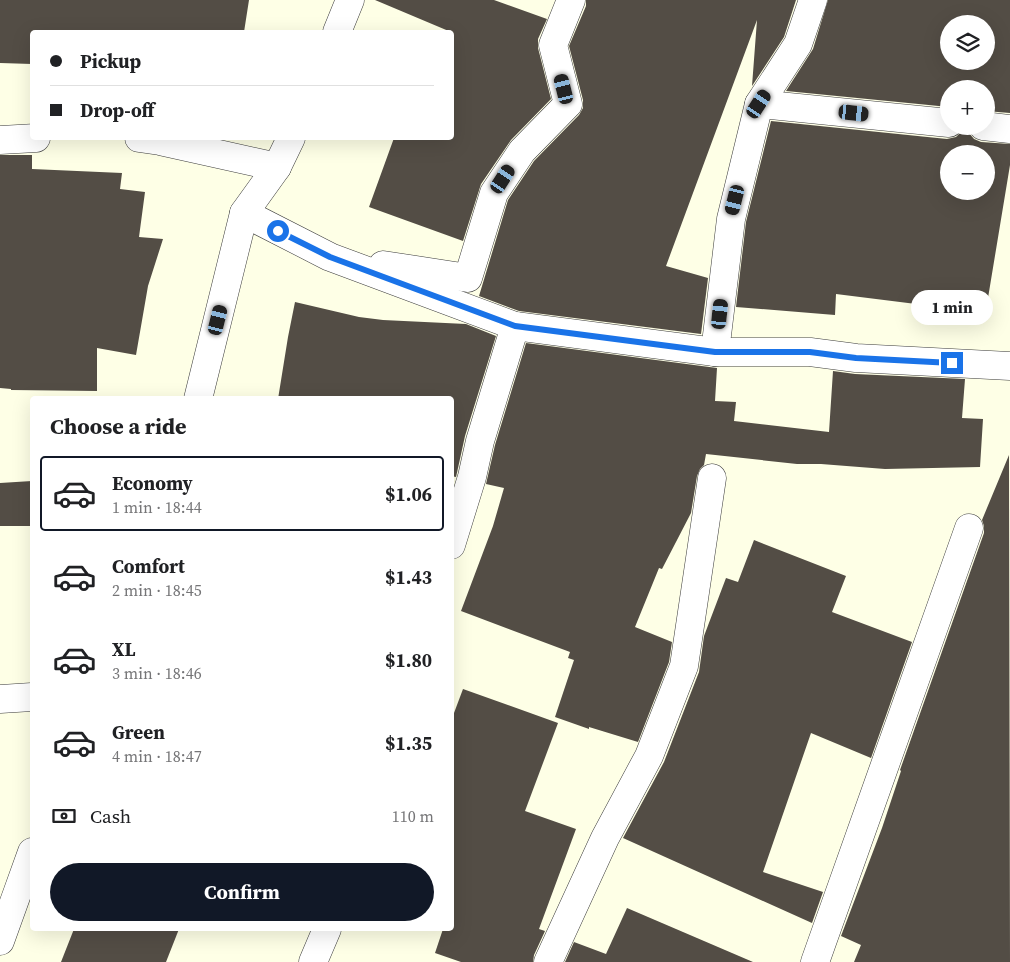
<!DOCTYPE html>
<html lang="en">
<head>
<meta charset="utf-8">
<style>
	:root { --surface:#fff; --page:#f2f2f2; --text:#202124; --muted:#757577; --line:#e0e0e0; --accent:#111827 }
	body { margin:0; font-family:"Source Serif 4",serif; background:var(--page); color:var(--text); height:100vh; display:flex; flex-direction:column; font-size:19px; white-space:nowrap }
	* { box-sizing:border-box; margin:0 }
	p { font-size:16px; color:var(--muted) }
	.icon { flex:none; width:28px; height:28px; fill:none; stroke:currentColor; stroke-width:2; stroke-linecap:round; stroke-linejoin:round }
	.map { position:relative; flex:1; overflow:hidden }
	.details { position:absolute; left:30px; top:396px; width:424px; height:535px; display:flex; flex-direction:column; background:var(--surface); border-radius:5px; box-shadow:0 5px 20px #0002 }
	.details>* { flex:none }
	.hud { position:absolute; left:30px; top:30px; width:424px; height:110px; border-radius:5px; box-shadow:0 5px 20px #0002; display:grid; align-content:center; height:110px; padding:0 20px; background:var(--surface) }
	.controls { position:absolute; left:940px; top:15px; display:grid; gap:10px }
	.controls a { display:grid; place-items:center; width:55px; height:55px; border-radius:50%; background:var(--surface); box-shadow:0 5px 20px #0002; font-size:25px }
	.end { position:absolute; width:22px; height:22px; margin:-11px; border:6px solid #1a73e8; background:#fff; box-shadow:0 0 0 2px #fff }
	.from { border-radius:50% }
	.bubble { position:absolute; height:35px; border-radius:18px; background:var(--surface); box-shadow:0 5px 20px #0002; font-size:16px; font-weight:700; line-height:35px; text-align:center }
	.car { position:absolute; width:15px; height:30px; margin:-15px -8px; border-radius:6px; box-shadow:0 0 4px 1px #0007; background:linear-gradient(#222 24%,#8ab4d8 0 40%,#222 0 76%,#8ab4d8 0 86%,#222 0) }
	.hud b { display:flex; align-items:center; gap:18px; height:48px; font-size:19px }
	.hud b+b { border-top:1px solid var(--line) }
	.hud i { width:12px; height:12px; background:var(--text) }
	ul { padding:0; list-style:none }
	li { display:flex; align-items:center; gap:15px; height:75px; margin:0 10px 8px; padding:0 10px; border:2px solid transparent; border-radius:5px }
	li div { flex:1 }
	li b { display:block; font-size:19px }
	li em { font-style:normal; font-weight:700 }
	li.selected { border-color:var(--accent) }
	li>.icon { width:45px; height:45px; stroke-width:1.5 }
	h2 { padding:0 20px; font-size:22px; line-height:60px }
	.pay { display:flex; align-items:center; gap:12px; height:55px; padding:0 20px; font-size:19px }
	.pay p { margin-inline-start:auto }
	.action { display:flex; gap:10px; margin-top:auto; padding:10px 20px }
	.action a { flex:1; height:58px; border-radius:30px; background:var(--accent); color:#fff; font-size:20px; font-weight:700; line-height:58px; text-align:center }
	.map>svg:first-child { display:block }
	.building { fill:#534d45; fill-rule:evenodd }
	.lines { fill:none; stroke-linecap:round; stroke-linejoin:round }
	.minor-casing { stroke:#3c3c3c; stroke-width:29 }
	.minor { stroke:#fff; stroke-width:28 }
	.route { stroke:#1a73e8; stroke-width:6 }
</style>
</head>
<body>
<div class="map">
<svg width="1010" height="962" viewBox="0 0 1010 962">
	<rect width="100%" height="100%" fill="#feffe6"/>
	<g class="building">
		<polygon points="0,0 249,0 244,32 32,32 32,64 0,63"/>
		<polygon points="375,0 494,0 547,19 538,39 538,48 551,99 511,140 481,184 463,241 369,207 394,138 451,138 451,32"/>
		<polygon points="586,0 796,0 784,37 752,86 757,20 666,266 708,278 701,334 519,311 479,296 508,200 534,161 579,115 583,108 583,100 569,46 586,6"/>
		<path d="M828 0H1010V113L986 111V89H949V107L786 91 813 49ZM949 24H986V61H949Z"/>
		<path d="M771 121 947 139 956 137 961 132 964 126H968L969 133 974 139 981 142 1010 144V165L986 310 956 306V309L836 294 835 315 736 307 746 222ZM949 154H986V191H949Z"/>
		<polygon points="0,155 32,155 32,169 122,173 120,189 145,192 139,237 163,239 148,286 136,355 97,348 97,391 11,390 11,389 0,388"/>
		<polygon points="295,302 359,317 383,320 466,324 496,336 465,436 456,477 451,476 451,399 278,399 288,337"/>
		<polygon points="526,343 717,368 715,401 736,402 734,421 829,432 833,371 855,374 965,379 962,418 983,419 980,467 885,469 821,464 797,464 706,454 704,465 700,469 697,476 691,513 662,569 659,568 635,627 672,642 669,662 638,742 589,727 589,729 555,717 574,660 568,658 570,652 461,611 493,526 504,488 486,484 495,445"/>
		<polygon points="1009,455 1010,962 854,962 861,945 841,936 882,828 901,771 900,770 984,533 984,526 982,520"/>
		<polygon points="32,481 32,526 0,526 0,483"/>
		<polygon points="754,540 846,576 832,612 912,642 871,758 811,733 763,872 823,892 812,923 623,838 664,762 699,672 704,636 726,578 738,582"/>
		<polygon points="463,689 558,723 525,811 576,829 539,929 545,931 534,955 533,962 461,962 435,953 443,929 451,929 451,721"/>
		<polygon points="627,908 753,962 565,962 574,942 606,954"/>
		<polygon points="74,929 179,929 166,962 61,962"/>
	</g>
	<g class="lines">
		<g class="minor-casing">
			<g id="minor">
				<polyline points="337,32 350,0"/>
				<polyline points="759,104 949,123"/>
				<polyline points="983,126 1010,129"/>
				<polyline points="139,138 160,141 277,167"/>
				<polyline points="0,140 36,138"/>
				<polyline points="244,213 330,257 515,326 715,352 810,352 856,358 1010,366"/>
				<polyline points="383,265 468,278 494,193 522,151 568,104 553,45 571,0"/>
				<polyline points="715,352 731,219 759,104 798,44 813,0"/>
				<polyline points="198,399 244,213 277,167 291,138"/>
				<polyline points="451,545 472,477 480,441 515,326"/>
				<polyline points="0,699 32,697"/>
				<polyline points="0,941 32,852"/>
				<polyline points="313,962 327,929"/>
				<polyline points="548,962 605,838 649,756 684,666 712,478"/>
				<polyline points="815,962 969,528"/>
			</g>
		</g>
		<use href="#minor" class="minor"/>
	</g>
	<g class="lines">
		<polyline class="route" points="278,231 330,257 515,326 715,352 810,352 856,358 952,363"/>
	</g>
</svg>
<div class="controls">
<a><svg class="icon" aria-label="layers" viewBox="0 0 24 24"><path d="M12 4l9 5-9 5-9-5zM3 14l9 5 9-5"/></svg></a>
<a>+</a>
<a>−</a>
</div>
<i class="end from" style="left:278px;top:231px"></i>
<i class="end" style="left:952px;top:363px"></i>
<div class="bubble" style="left:911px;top:290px;width:82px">1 min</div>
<i class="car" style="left:564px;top:89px;rotate:346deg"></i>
<i class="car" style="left:759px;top:104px;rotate:33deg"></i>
<i class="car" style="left:854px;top:113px;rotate:96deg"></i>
<i class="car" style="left:503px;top:179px;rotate:33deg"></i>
<i class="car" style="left:735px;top:200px;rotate:194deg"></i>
<i class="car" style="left:720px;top:314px;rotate:6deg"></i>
<i class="car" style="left:218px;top:320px;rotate:14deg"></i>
<div class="hud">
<b><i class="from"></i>Pickup</b>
<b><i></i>Drop-off</b>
</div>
<section class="details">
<h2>Choose a ride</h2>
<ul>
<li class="selected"><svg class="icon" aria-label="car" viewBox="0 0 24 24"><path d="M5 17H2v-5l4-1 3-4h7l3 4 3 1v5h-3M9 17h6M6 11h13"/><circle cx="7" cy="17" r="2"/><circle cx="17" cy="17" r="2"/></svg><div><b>Economy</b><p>1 min · 18:44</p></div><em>$1.06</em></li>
<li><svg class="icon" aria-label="car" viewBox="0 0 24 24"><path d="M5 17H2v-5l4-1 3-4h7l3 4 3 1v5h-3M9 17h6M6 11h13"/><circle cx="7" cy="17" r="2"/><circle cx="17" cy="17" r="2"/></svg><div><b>Comfort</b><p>2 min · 18:45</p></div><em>$1.43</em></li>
<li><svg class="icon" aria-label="car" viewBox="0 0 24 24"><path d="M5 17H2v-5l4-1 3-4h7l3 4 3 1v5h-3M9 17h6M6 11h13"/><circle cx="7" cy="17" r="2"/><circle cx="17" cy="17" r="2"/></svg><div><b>XL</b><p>3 min · 18:46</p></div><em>$1.80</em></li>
<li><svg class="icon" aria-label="car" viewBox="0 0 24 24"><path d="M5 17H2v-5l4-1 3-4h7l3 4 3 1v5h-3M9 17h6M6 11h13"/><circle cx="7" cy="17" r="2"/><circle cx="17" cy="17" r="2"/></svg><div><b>Green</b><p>4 min · 18:47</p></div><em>$1.35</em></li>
</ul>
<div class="pay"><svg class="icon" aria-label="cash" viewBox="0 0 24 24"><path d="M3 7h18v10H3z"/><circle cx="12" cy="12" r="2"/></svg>Cash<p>110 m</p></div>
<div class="action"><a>Confirm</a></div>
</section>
</div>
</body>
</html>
